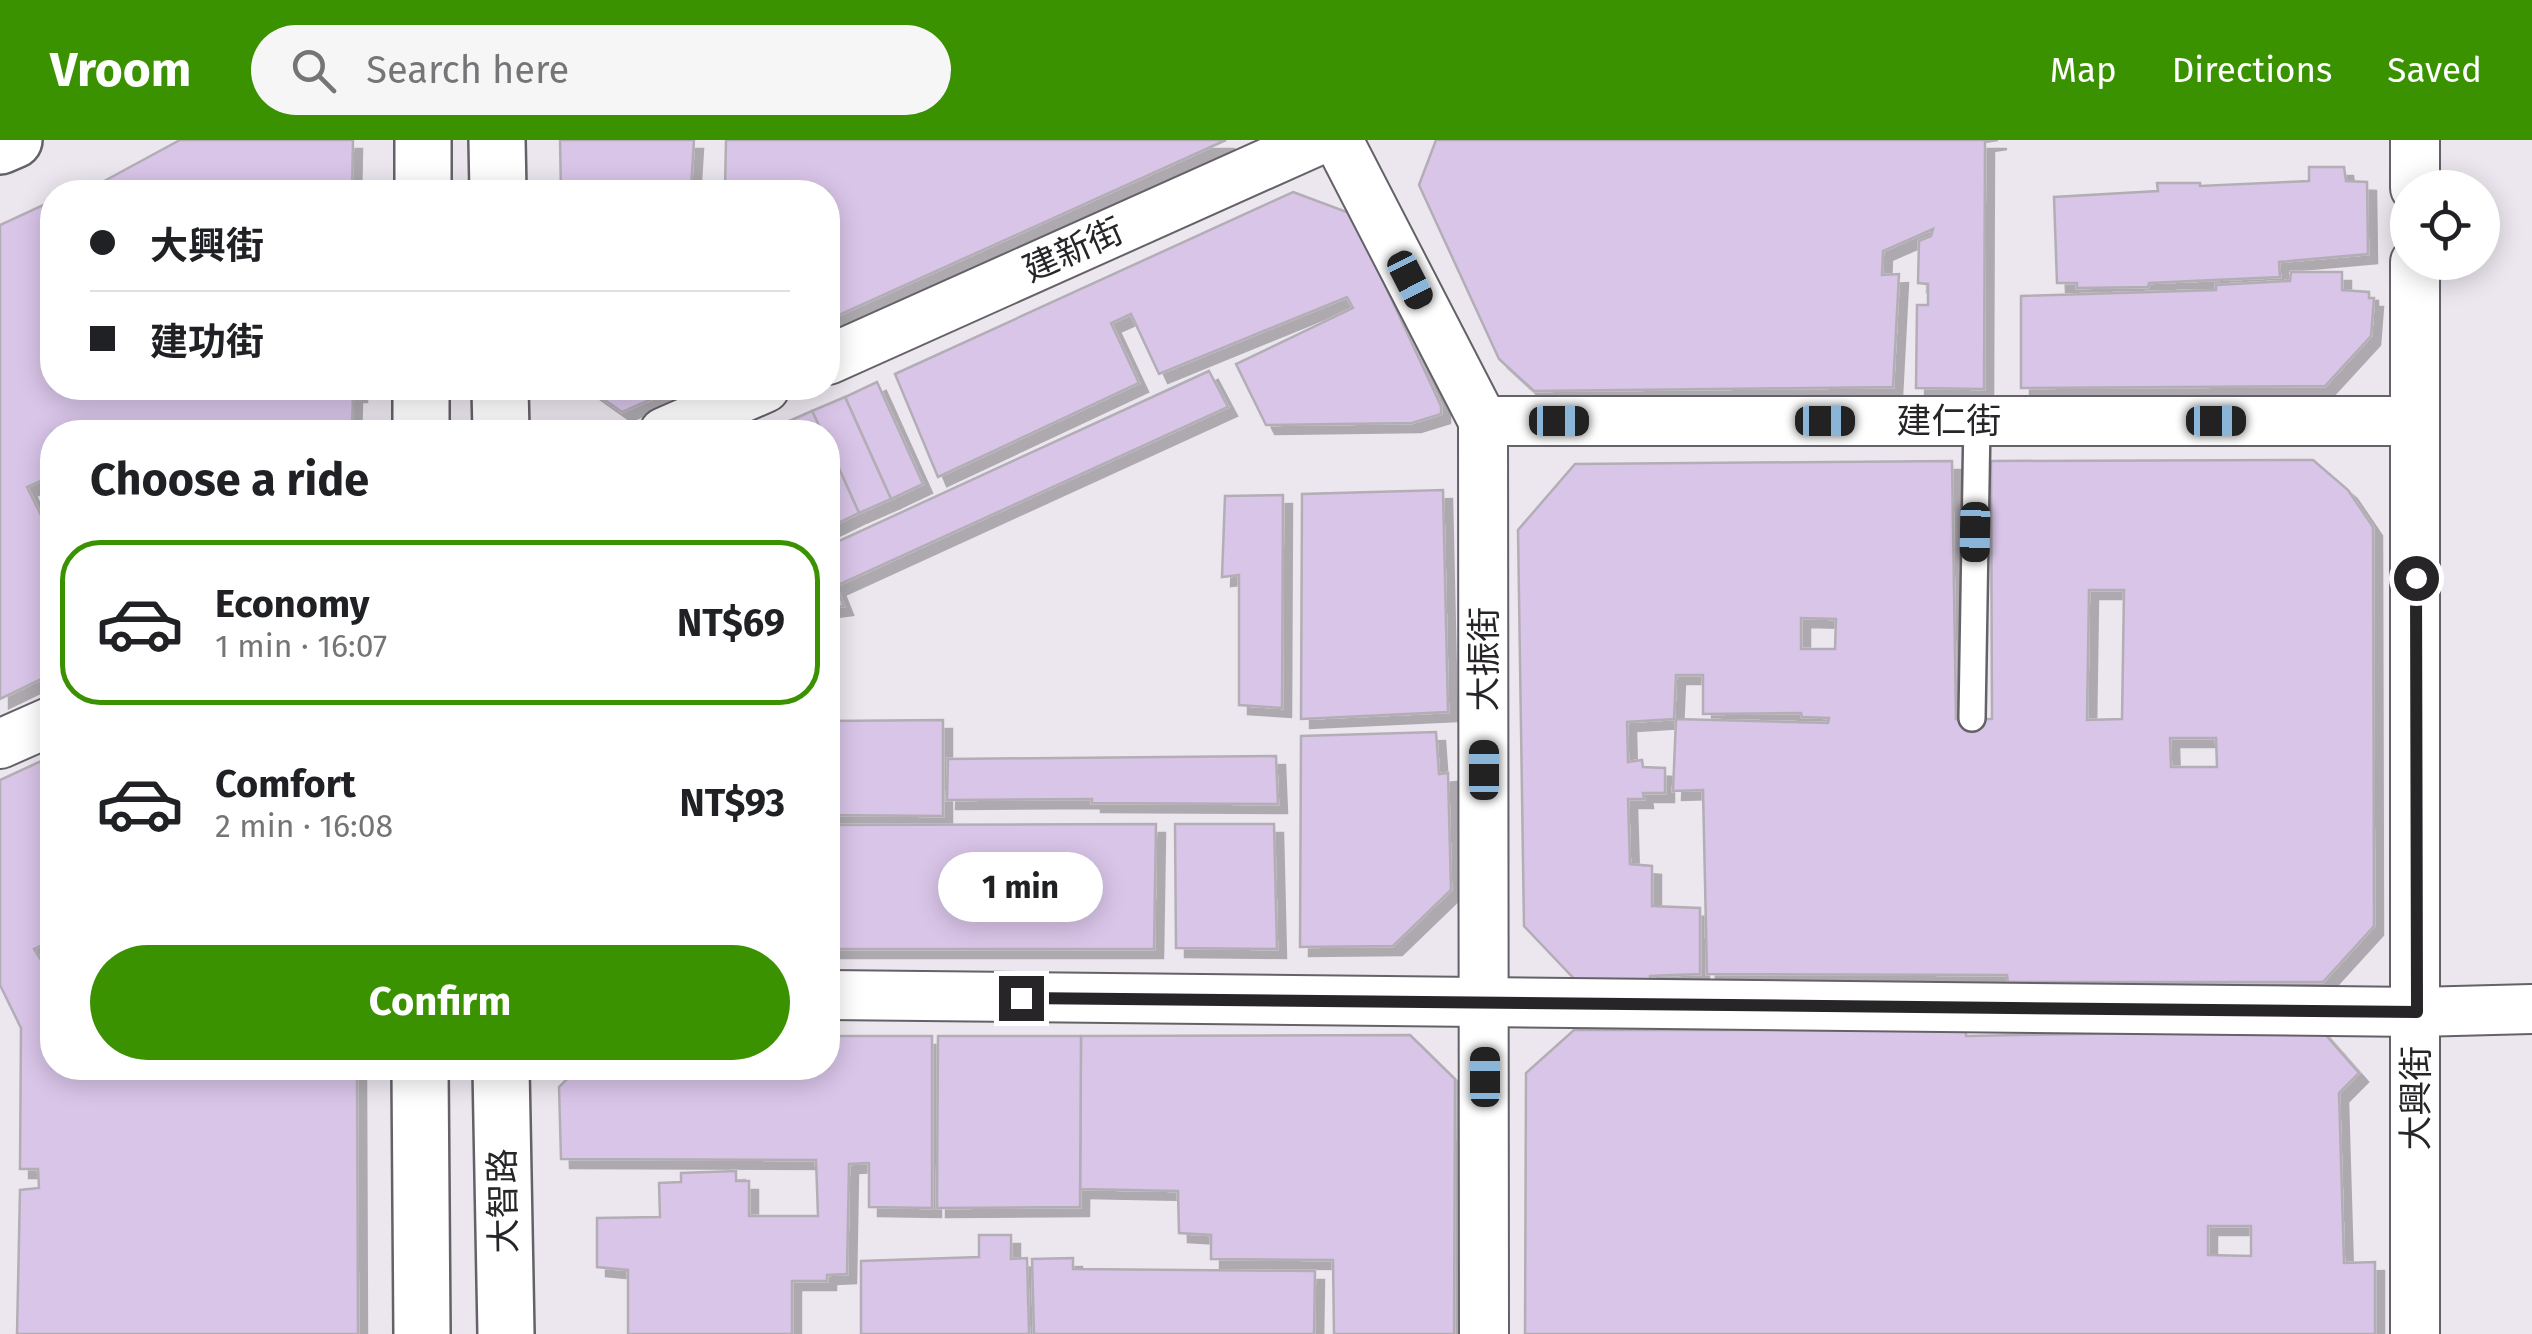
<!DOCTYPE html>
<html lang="en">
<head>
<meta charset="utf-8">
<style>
	:root { --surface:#fff; --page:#f6f6f6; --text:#202124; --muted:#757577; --line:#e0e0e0; --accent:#3a9200 }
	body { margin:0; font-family:"Fira Sans","Noto Sans TC",sans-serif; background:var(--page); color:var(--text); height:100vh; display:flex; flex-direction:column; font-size:38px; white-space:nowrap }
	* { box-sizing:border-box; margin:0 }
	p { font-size:32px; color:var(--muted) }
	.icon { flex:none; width:55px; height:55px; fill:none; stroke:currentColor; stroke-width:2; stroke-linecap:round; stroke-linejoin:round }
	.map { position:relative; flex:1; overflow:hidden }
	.drawer { position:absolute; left:40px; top:280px; width:800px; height:660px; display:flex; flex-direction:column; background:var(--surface); border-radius:40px; box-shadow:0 5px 25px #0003 }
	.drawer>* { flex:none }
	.hud { position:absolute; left:40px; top:40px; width:800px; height:220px; border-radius:40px; box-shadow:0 5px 25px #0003; display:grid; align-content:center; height:220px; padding:0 50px; background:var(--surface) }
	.buttons { position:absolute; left:2390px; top:30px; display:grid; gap:20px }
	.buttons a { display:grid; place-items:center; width:110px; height:110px; border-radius:50%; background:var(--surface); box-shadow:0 5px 25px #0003; font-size:50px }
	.end { position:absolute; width:45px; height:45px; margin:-22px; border:12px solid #272528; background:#fff; box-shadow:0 0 0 5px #fff }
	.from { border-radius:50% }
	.bubble { position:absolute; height:70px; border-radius:35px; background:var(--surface); box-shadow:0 5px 25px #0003; font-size:32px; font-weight:700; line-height:70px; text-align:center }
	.car { position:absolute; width:30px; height:60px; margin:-30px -15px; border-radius:12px; box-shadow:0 0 8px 2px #0007; background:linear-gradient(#222 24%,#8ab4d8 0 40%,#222 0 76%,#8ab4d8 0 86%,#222 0) }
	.hud b { display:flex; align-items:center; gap:35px; height:95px; font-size:38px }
	.hud b+b { border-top:2px solid var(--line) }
	.hud i { width:25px; height:25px; background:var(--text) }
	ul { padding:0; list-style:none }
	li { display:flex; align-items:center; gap:30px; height:165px; margin:0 20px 15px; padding:0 30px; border:5px solid transparent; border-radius:40px }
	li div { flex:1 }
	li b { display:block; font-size:38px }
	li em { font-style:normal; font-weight:700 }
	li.on { border-color:var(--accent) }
	li>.icon { width:90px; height:90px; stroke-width:1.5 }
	h2 { padding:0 50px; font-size:45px; line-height:120px }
	.primary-button { display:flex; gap:20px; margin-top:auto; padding:20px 50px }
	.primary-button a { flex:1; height:115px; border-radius:60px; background:var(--accent); color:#fff; font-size:40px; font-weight:700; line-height:115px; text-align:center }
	header { display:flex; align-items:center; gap:60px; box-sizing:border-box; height:140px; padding:0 50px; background:var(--accent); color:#fff }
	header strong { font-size:48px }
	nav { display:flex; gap:55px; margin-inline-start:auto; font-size:35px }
	.search { width:700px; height:90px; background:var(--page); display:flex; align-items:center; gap:25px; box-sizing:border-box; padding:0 35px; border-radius:55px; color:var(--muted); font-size:38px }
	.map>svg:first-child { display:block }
	.building { fill:#d9c5e8; stroke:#b3aeb6; stroke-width:2.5; fill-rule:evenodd; filter:url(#shadow) }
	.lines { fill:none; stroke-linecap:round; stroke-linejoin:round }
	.lane-casing { stroke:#656168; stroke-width:30 }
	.street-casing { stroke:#656168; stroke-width:52 }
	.secondary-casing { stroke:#656168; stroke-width:60 }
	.primary-casing { stroke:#656168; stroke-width:60 }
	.lane { stroke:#fff; stroke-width:25 }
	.street { stroke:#fff; stroke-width:48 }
	.secondary { stroke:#fff; stroke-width:55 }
	.primary { stroke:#fff; stroke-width:55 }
	.route { stroke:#272528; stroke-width:12 }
	.labels { text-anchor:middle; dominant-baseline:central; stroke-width:8; stroke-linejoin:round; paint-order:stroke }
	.street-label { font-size:35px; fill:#272528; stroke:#fff }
</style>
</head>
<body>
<header>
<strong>Vroom</strong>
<div class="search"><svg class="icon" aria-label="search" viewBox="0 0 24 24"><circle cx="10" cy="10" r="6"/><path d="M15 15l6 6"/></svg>Search here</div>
<nav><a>Map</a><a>Directions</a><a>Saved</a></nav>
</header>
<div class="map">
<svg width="2532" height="1194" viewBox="0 0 2532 1194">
	<defs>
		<filter id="shadow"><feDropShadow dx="9" dy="9" stdDeviation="0" flood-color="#0004"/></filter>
	</defs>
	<rect width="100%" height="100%" fill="#ece7ef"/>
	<g class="building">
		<polygon points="180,0 353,0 352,52 70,52 92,42 95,46"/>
		<polygon points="560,0 694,0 691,48 725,49 726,0 1226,0 828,180 828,52 561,52"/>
		<polygon points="1436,0 1998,0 1985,2 1984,249 1916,248 1917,165 1928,165 1928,144 1918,143 1919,101 1931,96 1933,89 1883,111 1882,135 1899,134 1893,247 1534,251 1499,219 1419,45"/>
		<polygon points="2309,27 2344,27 2346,41 2367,42 2368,114 2279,122 2280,137 2149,143 2148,147 2077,148 2077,143 2057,143 2054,57 2158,51 2157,43 2200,43 2200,46 2309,41"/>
		<polygon points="1293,52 1352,74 1441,266 1441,274 1412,283 1266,285 1236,224 1353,168 1347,157 1159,234 1131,174 1111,183 1139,243 938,337 895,234"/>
		<polygon points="52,61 52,248 358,248 358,253 353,253 352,292 52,292 52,336 27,347 46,385 52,382 52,534 0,559 0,85"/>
		<polygon points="2291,132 2342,132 2342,150 2369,152 2369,158 2374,158 2371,196 2325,246 2021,248 2021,156 2216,150 2216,145 2290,141"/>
		<polygon points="1209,231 1228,267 836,446 844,466 828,468 828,406"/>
		<polygon points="877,242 923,344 891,359 845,257"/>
		<polygon points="588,248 677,248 622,272"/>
		<polygon points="845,257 891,359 859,373 828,304 828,292 822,292 812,271"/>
		<polygon points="812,271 822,292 783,292 780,285"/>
		<polygon points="828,304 859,373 828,388"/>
		<path d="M2313 320 2348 350 2373 387 2374 786 2323 842H2008L2007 835 1707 834 1703 650 1673 651 1676 579 1828 583 1829 578 1802 577 1801 573 1703 574V535H1676L1674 579 1627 582 1628 622 1642 620 1643 627 1665 628V653H1643L1644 659H1628L1630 724 1652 726V766L1700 768V834L1650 836V844L1581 846 1524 786 1518 390 1575 324 1952 321 1956 579H1992L1991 321ZM2089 450H2124L2122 579 2087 580ZM1801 478 1836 479 1835 509H1801ZM2170 598H2216L2217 627H2171Z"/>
		<polygon points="1443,350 1448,572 1301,579 1302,354"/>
		<polygon points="1283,355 1282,568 1239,565 1239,435 1222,437 1225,356"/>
		<polygon points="943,580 943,676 828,675 828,581"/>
		<polygon points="1436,592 1439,634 1448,633 1451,750 1393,806 1300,807 1301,596"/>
		<polygon points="52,616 52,800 34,809 46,828 52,824 52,928 357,928 358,1194 17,1194 20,1050 39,1048 38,1029 20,1029 21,888 0,845 0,640"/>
		<polygon points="1276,616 1278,664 1092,663 1092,659 947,660 948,619"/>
		<polygon points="1156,684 1154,809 828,809 828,685"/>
		<polygon points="1175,684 1274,684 1277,809 1176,808"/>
		<path d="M2317 885 2359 933 2339 953 2344 1123 2375 1122V1194H1525L1526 933 1574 890H1966V896L2142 893 2143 886ZM2208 1086H2251V1116L2208 1115Z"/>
		<polygon points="1410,895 1455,939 1454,1194 1334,1194 1333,1120 1211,1119 1211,1095 1179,1093 1178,1051 1080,1049 1081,896"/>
		<polygon points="828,896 932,896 932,1068 869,1067 869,1023 849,1024 847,1134 827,1135 827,1141 792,1141 792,1194 628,1194 628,1130 597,1127 597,1078 660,1077 659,1043 681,1042 681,1033 736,1031 736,1041 749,1041 749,1076 818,1076 816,1020 561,1019 559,947 578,928 828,928"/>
		<polygon points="938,896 1081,896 1080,1067 937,1068"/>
		<polygon points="979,1095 1011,1095 1011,1119 1027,1118 1029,1194 861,1194 861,1121 979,1117"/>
		<polygon points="1073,1118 1073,1129 1315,1131 1314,1194 1034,1194 1032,1119"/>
	</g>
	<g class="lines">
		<g class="lane-casing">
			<polyline id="lane" points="1972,578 1977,281"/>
		</g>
		<g class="street-casing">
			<g id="street">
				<polyline points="1338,0 1483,281 1484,1194"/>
				<polyline points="2415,0 2415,48"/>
				<polyline points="2415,122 2415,1194"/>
				<polyline points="828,220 1319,0"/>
				<polyline points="1483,281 2415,281"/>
				<polyline points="664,292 765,248"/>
				<polyline points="0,604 52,581"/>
				<polyline points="828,855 2417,872 2532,869"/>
			</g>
		</g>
		<g class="secondary-casing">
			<g id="secondary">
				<polyline points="497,0 498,52"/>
				<polyline points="423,52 423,0"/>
				<polyline points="500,248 501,292"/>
				<polyline points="421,292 421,248"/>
				<polyline points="420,928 422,1194"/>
				<polyline points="501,928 506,1194"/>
			</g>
		</g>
		<g class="primary-casing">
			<polyline id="primary" points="0,6 14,0"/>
		</g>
		<use href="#lane" class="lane"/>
		<use href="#street" class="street"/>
		<use href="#secondary" class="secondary"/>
		<use href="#primary" class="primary"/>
	</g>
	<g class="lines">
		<polyline class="route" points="1021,858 2417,872 2416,438"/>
	</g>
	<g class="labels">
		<g class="street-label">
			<text transform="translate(1073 110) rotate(-24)">建新街</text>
			<text x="1949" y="281">建仁街</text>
			<text transform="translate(1484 519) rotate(-90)">大振街</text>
			<text transform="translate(2416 958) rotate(-90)">大興街</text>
			<text transform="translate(503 1061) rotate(-91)">大智路</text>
		</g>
	</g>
</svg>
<div class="buttons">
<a><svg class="icon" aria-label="locate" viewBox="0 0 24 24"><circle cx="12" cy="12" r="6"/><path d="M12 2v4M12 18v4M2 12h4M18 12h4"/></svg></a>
</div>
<i class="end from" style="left:2416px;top:438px"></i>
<i class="end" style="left:1021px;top:858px"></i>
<div class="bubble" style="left:938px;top:712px;width:165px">1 min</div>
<i class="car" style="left:1410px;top:140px;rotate:153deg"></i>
<i class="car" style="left:1559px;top:281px;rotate:90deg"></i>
<i class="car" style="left:1825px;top:281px;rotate:90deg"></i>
<i class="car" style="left:2216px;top:281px;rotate:90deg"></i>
<i class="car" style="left:1975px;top:392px;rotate:181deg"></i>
<i class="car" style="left:1484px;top:630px;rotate:0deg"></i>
<i class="car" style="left:1485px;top:937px;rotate:0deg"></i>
<div class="hud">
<b><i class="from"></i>大興街</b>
<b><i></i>建功街</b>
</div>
<section class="drawer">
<h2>Choose a ride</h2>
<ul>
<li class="on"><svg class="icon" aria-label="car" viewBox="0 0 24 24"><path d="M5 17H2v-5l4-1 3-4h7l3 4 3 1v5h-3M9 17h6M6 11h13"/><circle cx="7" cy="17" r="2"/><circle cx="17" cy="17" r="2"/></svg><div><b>Economy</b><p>1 min · 16:07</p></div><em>NT$69</em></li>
<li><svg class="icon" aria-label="car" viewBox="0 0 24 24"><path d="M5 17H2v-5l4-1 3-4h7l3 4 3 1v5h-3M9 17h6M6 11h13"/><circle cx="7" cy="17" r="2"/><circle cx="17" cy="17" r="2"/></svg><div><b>Comfort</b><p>2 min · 16:08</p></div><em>NT$93</em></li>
</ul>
<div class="primary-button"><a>Confirm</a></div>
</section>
</div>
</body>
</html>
